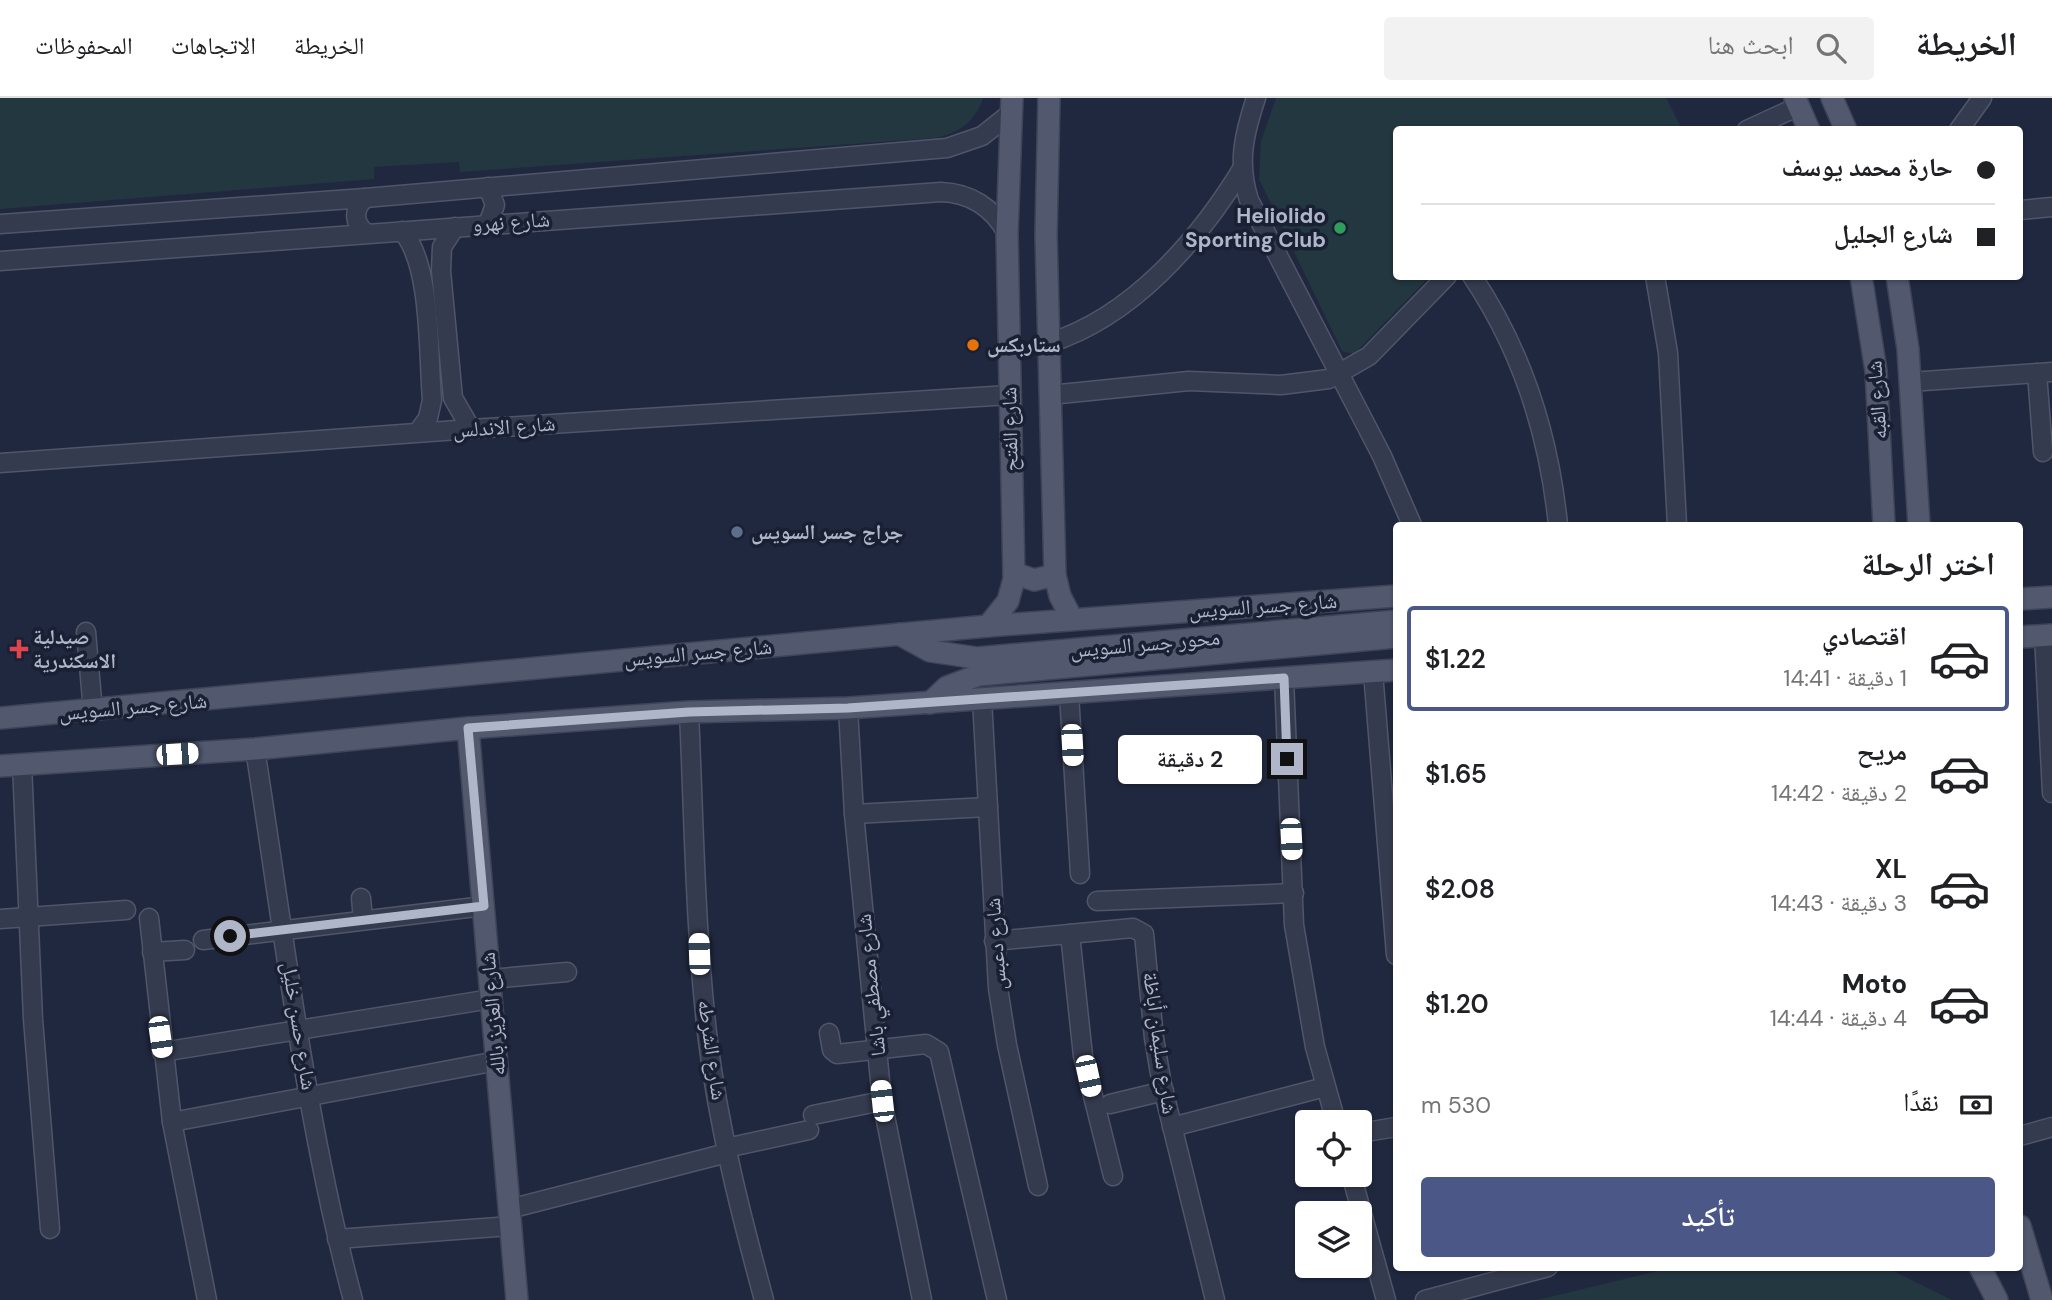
<!DOCTYPE html>
<html lang="ar">
<head>
<meta charset="utf-8">
<style>
	:root { --surface:#fff; --page:#f2f2f2; --text:#202124; --muted:#757577; --line:#e0e0e0; --accent:#4b5887 }
	body { margin:0; font-family:"DM Sans","Noto Naskh Arabic",sans-serif; background:var(--page); color:var(--text); direction:rtl; height:100vh; display:flex; flex-direction:column; font-size:26px; white-space:nowrap }
	* { box-sizing:border-box; margin:0 }
	p { font-size:23px; color:var(--muted) }
	.icon { flex:none; width:38px; height:38px; fill:none; stroke:currentColor; stroke-width:2; stroke-linecap:round; stroke-linejoin:round }
	.map { position:relative; flex:1; overflow:hidden; direction:ltr }
	.sheet { position:absolute; left:1393px; top:424px; width:630px; height:749px; display:flex; flex-direction:column; background:var(--surface); border-radius:7px; box-shadow:0 2px 5px #0004; direction:rtl }
	.sheet>* { flex:none }
	.banner { position:absolute; left:1393px; top:28px; width:630px; height:154px; border-radius:7px; box-shadow:0 2px 5px #0004; direction:rtl; display:grid; align-content:center; height:154px; padding:0 28px; background:var(--surface) }
	.fabs { position:absolute; left:1295px; top:1012px; display:grid; gap:14px }
	.fabs a { display:grid; place-items:center; width:77px; height:77px; border-radius:7px; background:var(--surface); box-shadow:0 2px 5px #0004; font-size:35px }
	.end { position:absolute; width:32px; height:32px; margin:-16px; border:9px solid #b0b6ca; background:#111; box-shadow:0 0 0 4px #111 }
	.from { border-radius:50% }
	.bubble { position:absolute; height:49px; border-radius:7px; background:var(--surface); box-shadow:0 2px 5px #0004; font-size:23px; font-weight:600; line-height:49px; text-align:center; direction:rtl }
	.car { position:absolute; width:21px; height:42px; margin:-21px -10px; border-radius:9px; box-shadow:0 0 5px 2px #0007; background:linear-gradient(#fff 24%,#345 0 40%,#fff 0 76%,#345 0 86%,#fff 0) }
	.banner b { display:flex; align-items:center; gap:24px; height:66px; font-size:26px }
	.banner b+b { border-top:2px solid var(--line) }
	.banner i { width:18px; height:18px; background:var(--text) }
	ul { padding:0; list-style:none }
	li { display:flex; align-items:center; gap:21px; height:105px; margin:0 14px 10px; padding:0 14px; border:4px solid transparent; border-radius:7px }
	li div { flex:1 }
	li b { display:block; font-size:26px }
	li em { font-style:normal; font-weight:600 }
	li.on { border-color:var(--accent) }
	li>.icon { width:63px; height:63px; stroke-width:1.5 }
	h2 { padding:0 28px; font-size:32px; line-height:84px }
	.pay { display:flex; align-items:center; gap:18px; height:77px; padding:0 28px; font-size:26px }
	.pay p { margin-inline-start:auto }
	.action { display:flex; gap:14px; margin-top:auto; padding:14px 28px }
	.action a { flex:1; height:80px; border-radius:7px; background:var(--accent); color:#fff; font-size:28px; font-weight:600; line-height:80px; text-align:center }
	header { display:flex; align-items:center; gap:42px; box-sizing:border-box; height:98px; padding:0 35px; background:var(--surface); border-bottom:2px solid var(--line) }
	header strong { font-size:33px }
	nav { display:flex; gap:38px; margin-inline-start:auto; font-size:24px }
	.search { width:490px; height:63px; background:var(--page); display:flex; align-items:center; gap:18px; box-sizing:border-box; padding:0 24px; border-radius:7px; color:var(--muted); font-size:26px }
	.map>svg:first-child { display:block }
	.green { fill:#233740 }
	.lines { fill:none; stroke-linecap:round; stroke-linejoin:round }
	.minor-casing { stroke:#505669; stroke-width:21 }
	.major-casing { stroke:#3e4457; stroke-width:24 }
	.minor { stroke:#353b4e; stroke-width:18 }
	.major { stroke:#52596f; stroke-width:21 }
	.route { stroke:#b0b6ca; stroke-width:9 }
	.leisure-dot { fill:#2e9e5b; stroke:#1a2033; stroke-width:2.5 }
	.food-dot { fill:#e8710a; stroke:#1a2033; stroke-width:2.5 }
	.service-dot { fill:#5c6f8a; stroke:#1a2033; stroke-width:2.5 }
	.health-dot { fill:#e0444e; stroke:#1a2033; stroke-width:2.5 }
	.labels { text-anchor:middle; dominant-baseline:central; stroke-width:7; stroke-linejoin:round; paint-order:stroke }
	.poi-label { font-size:21px; font-weight:bold; fill:#b0b6ca; stroke:#1a2033; text-anchor:start }
	.street-label { font-size:21px; fill:#b0b6ca; stroke:#1a2033 }
</style>
</head>
<body>
<header>
<strong>الخريطة</strong>
<div class="search"><svg class="icon" aria-label="search" viewBox="0 0 24 24"><circle cx="10" cy="10" r="6"/><path d="M15 15l6 6"/></svg>ابحث هنا</div>
<nav><a>الخريطة</a><a>الاتجاهات</a><a>المحفوظات</a></nav>
</header>
<div class="map">
<svg width="2052" height="1202" viewBox="0 0 2052 1202">
	<rect width="100%" height="100%" fill="#20283f"/>
	<g class="green">
		<path d="M0 0H983C976 23 958 36 935 40L460 74 459 64 374 69V81L0 111Z"/>
		<polygon points="1276,0 1666,0 1682,31 1396,32 1396,178 1429,179 1354,256 1342,253 1259,81 1261,43"/>
		<polygon points="1675,1169 1885,1169 1952,1202 1537,1202"/>
	</g>
	<g class="lines">
		<g class="minor-casing">
			<g id="minor">
				<path d="M1256 0C1244 36 1237 65 1249 102L1382 358 1412 427"/>
				<polyline points="1747,32 1799,8"/>
				<polyline points="1959,32 1982,0"/>
				<polyline points="488,89 495,107 488,126"/>
				<path d="M365 100C353 111 353 125 366 135"/>
				<polyline points="2020,112 2052,109"/>
				<polyline points="0,126 365,100 947,50 982,38 1011,15"/>
				<polyline points="455,129 442,149 441,173 453,300 471,331"/>
				<path d="M402 133C432 166 428 257 432 302L428 320 418 334"/>
				<path d="M0 163 941 94C970 95 993 110 1007 135"/>
				<path d="M1472 178C1523 254 1549 337 1558 427"/>
				<polyline points="1655,178 1668,255 1677,427"/>
				<path d="M1049 245C1132 219 1198 143 1242 71"/>
				<polyline points="2037,275 2043,354"/>
				<polyline points="1910,284 2052,274"/>
				<polyline points="1050,297 1189,283 1281,287 1329,281 1369,258 1447,178"/>
				<polyline points="0,365 471,331 1009,297"/>
				<polyline points="86,534 93,613"/>
				<polyline points="2044,537 2052,695"/>
				<polyline points="1373,574 1396,857"/>
				<polyline points="1284,580 1294,827 1315,949 1336,1024"/>
				<polyline points="1069,596 1080,776"/>
				<polyline points="982,601 998,890 1007,947 1038,1088"/>
				<polyline points="848,610 854,716 882,1003 922,1202"/>
				<path d="M689 614C694 724 695 834 708 943 719 1031 741 1117 764 1202"/>
				<path d="M255 651C284 835 305 1022 353 1202"/>
				<polyline points="22,666 33,921 50,1131"/>
				<polyline points="854,716 988,709"/>
				<polyline points="361,800 363,821"/>
				<polyline points="1097,803 1294,795"/>
				<polyline points="149,820 172,1024 207,1202"/>
				<polyline points="0,821 126,812"/>
				<polyline points="1070,836 1083,958 1113,1078"/>
				<polyline points="203,842 484,808"/>
				<polyline points="994,843 1133,830 1144,836 1154,940 1162,987 1215,1202"/>
				<polyline points="152,854 185,852"/>
				<polyline points="490,881 567,874"/>
				<polyline points="829,935 832,952 837,956 926,946 939,954 997,1202"/>
				<polyline points="162,954 491,901"/>
				<polyline points="1110,1006 1164,993"/>
				<polyline points="813,1017 882,1003"/>
				<polyline points="172,1024 497,963"/>
				<polyline points="1172,1029 1325,989"/>
				<polyline points="1360,1035 1396,1029"/>
				<polyline points="2020,1038 2052,1029"/>
				<polyline points="726,1050 809,1032"/>
				<polyline points="1351,1076 1386,1202"/>
				<polyline points="509,1111 727,1055"/>
				<polyline points="337,1141 511,1128"/>
				<polyline points="1425,1202 1548,1169"/>
			</g>
		</g>
		<g class="major-casing">
			<g id="major">
				<polyline points="1049,0 1046,137 1055,477 1060,498 1072,521"/>
				<polyline points="1795,0 1809,32"/>
				<polyline points="1832,0 1846,32"/>
				<polyline points="1861,178 1876,273 1884,427"/>
				<polyline points="1897,178 1908,251 1919,427"/>
				<polyline points="1014,475 1034,482 1055,477"/>
				<polyline points="2020,501 2052,499"/>
				<polyline points="988,528 1008,503 1014,481 1007,135 1012,0"/>
				<polyline points="899,536 930,553 977,560 1396,523"/>
				<polyline points="2020,539 2052,537"/>
				<polyline points="930,605 947,589 979,577 1396,539"/>
				<polyline points="0,620 988,528 1396,498"/>
				<polyline points="468,630 517,1202"/>
				<polyline points="0,668 255,651 468,630 689,614 848,610 1396,572"/>
				<polyline points="2020,1128 2042,1202"/>
				<polyline points="1980,1169 1997,1202"/>
			</g>
		</g>
		<use href="#minor" class="minor"/>
		<use href="#major" class="major"/>
	</g>
	<g class="lines">
		<polyline class="route" points="230,838 484,808 468,630 689,614 848,610 1284,580 1287,661"/>
	</g>
	<circle class="leisure-dot" cx="1340" cy="130" r="7"/>
	<circle class="food-dot" cx="973" cy="247" r="7"/>
	<circle class="service-dot" cx="737" cy="434" r="7"/>
	<path class="health-dot" d="M15.5 540.5h7v7h7v7h-7v7h-7v-7h-7v-7h7z"/>
	<g class="labels">
		<g class="poi-label">
			<text x="1326" y="118" text-anchor="end">Heliolido<tspan x="1326" dy="24">Sporting Club</tspan></text>
			<text x="987" y="247">ستاربكس</text>
			<text x="751" y="434">جراج جسر السويس</text>
			<text x="33" y="539">صيدلية<tspan x="33" dy="24">الاسكندرية</tspan></text>
		</g>
		<g class="street-label">
			<text transform="translate(511 124) rotate(-4)">شارع نهرو</text>
			<text transform="translate(1877 302) rotate(-94)">شارع القبه</text>
			<text transform="translate(504 329) rotate(-4)">شارع الاندلس</text>
			<text transform="translate(1010 331) rotate(-91)">شارع الفتح</text>
			<text transform="translate(1263 508) rotate(-4)">شارع جسر السويس</text>
			<text transform="translate(1145 546) rotate(-5)">محور جسر السويس</text>
			<text transform="translate(698 555) rotate(-5)">شارع جسر السويس</text>
			<text transform="translate(133 609) rotate(-5)">شارع جسر السويس</text>
			<text transform="translate(996 846) rotate(-94)">شارع دعبس</text>
			<text transform="translate(871 887) rotate(-96)">شارع مصطفي باشا</text>
			<text transform="translate(493 916) rotate(-95)">شارع العزيز بالله</text>
			<text transform="translate(299 928) rotate(81)">شارع حسن خليل</text>
			<text transform="translate(1160 945) rotate(82)">شارع سليمان أباظة</text>
			<text transform="translate(712 952) rotate(82)">شارع الشرطه</text>
		</g>
	</g>
</svg>
<div class="fabs">
<a><svg class="icon" aria-label="locate" viewBox="0 0 24 24"><circle cx="12" cy="12" r="6"/><path d="M12 2v4M12 18v4M2 12h4M18 12h4"/></svg></a>
<a><svg class="icon" aria-label="layers" viewBox="0 0 24 24"><path d="M12 4l9 5-9 5-9-5zM3 14l9 5 9-5"/></svg></a>
</div>
<i class="end from" style="left:230px;top:838px"></i>
<i class="end" style="left:1287px;top:661px"></i>
<div class="bubble" style="left:1118px;top:637px;width:144px">2 دقيقة</div>
<i class="car" style="left:1072px;top:647px;rotate:177deg"></i>
<i class="car" style="left:177px;top:656px;rotate:86deg"></i>
<i class="car" style="left:1291px;top:741px;rotate:177deg"></i>
<i class="car" style="left:699px;top:856px;rotate:358deg"></i>
<i class="car" style="left:160px;top:939px;rotate:172deg"></i>
<i class="car" style="left:1088px;top:978px;rotate:168deg"></i>
<i class="car" style="left:882px;top:1003px;rotate:354deg"></i>
<div class="banner">
<b><i class="from"></i>حارة محمد يوسف</b>
<b><i></i>شارع الجليل</b>
</div>
<section class="sheet">
<h2>اختر الرحلة</h2>
<ul>
<li class="on"><svg class="icon" aria-label="car" viewBox="0 0 24 24"><path d="M5 17H2v-5l4-1 3-4h7l3 4 3 1v5h-3M9 17h6M6 11h13"/><circle cx="7" cy="17" r="2"/><circle cx="17" cy="17" r="2"/></svg><div><b>اقتصادي</b><p>1 دقيقة · 14:41</p></div><em>$1.22</em></li>
<li><svg class="icon" aria-label="car" viewBox="0 0 24 24"><path d="M5 17H2v-5l4-1 3-4h7l3 4 3 1v5h-3M9 17h6M6 11h13"/><circle cx="7" cy="17" r="2"/><circle cx="17" cy="17" r="2"/></svg><div><b>مريح</b><p>2 دقيقة · 14:42</p></div><em>$1.65</em></li>
<li><svg class="icon" aria-label="car" viewBox="0 0 24 24"><path d="M5 17H2v-5l4-1 3-4h7l3 4 3 1v5h-3M9 17h6M6 11h13"/><circle cx="7" cy="17" r="2"/><circle cx="17" cy="17" r="2"/></svg><div><b>XL</b><p>3 دقيقة · 14:43</p></div><em>$2.08</em></li>
<li><svg class="icon" aria-label="car" viewBox="0 0 24 24"><path d="M5 17H2v-5l4-1 3-4h7l3 4 3 1v5h-3M9 17h6M6 11h13"/><circle cx="7" cy="17" r="2"/><circle cx="17" cy="17" r="2"/></svg><div><b>Moto</b><p>4 دقيقة · 14:44</p></div><em>$1.20</em></li>
</ul>
<div class="pay"><svg class="icon" aria-label="cash" viewBox="0 0 24 24"><path d="M3 7h18v10H3z"/><circle cx="12" cy="12" r="2"/></svg>نقدًا<p>530 m</p></div>
<div class="action"><a>تأكيد</a></div>
</section>
</div>
</body>
</html>
